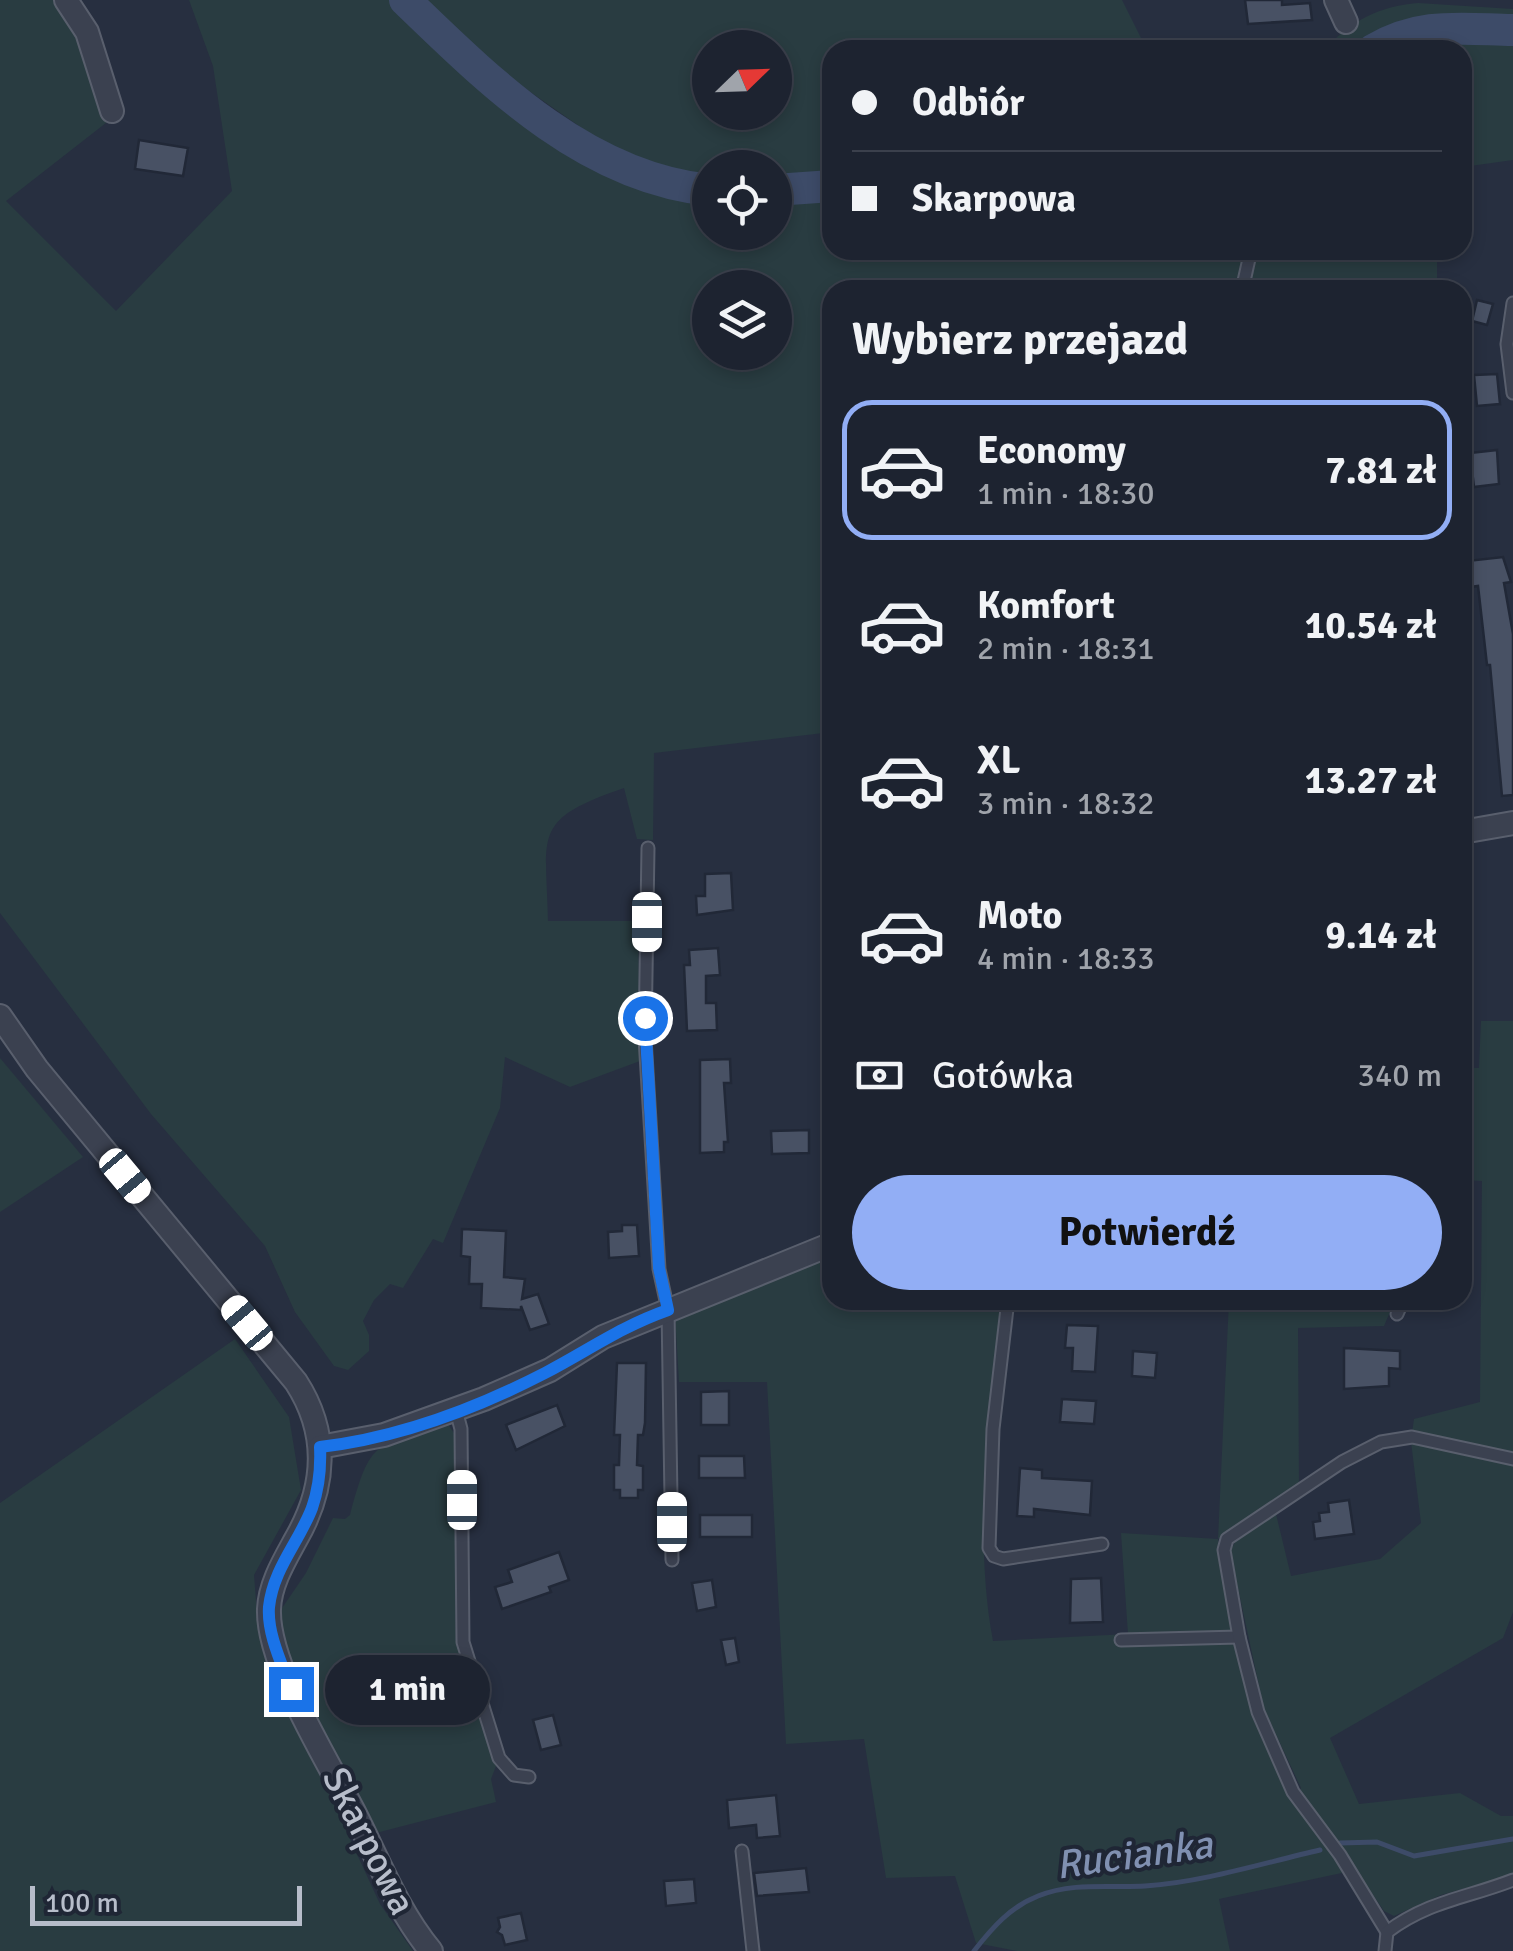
<!DOCTYPE html>
<html lang="pl">
<head>
<meta charset="utf-8">
<style>
	:root { --surface:#1d2330; --page:#252b38; --text:#f1f3f6; --muted:#a0a4ab; --line:#3b404c; --accent:#92aef5 }
	body { margin:0; font-family:Signika,sans-serif; background:var(--page); color:var(--text); height:100vh; display:flex; flex-direction:column; font-size:38px; white-space:nowrap }
	* { box-sizing:border-box; margin:0 }
	p { font-size:32px; color:var(--muted) }
	.icon { flex:none; width:55px; height:55px; fill:none; stroke:currentColor; stroke-width:2; stroke-linecap:round; stroke-linejoin:round }
	.map { position:relative; flex:1; overflow:hidden }
	.side { position:absolute; left:822px; top:280px; width:650px; height:1030px; display:flex; flex-direction:column; background:var(--surface); border-radius:30px; box-shadow:0 5px 15px #0003,0 0 0 2px var(--line) }
	.side>* { flex:none }
	.banner { position:absolute; left:822px; top:40px; width:650px; height:220px; border-radius:30px; box-shadow:0 5px 15px #0003,0 0 0 2px var(--line); display:grid; align-content:center; height:220px; padding:0 30px; background:var(--surface) }
	.needle { width:65px; rotate:67deg }
	.fabs { position:absolute; left:692px; top:30px; display:grid; gap:20px }
	.fabs a { display:grid; place-items:center; width:100px; height:100px; border-radius:50%; background:var(--surface); box-shadow:0 5px 15px #0003,0 0 0 2px var(--line); font-size:50px }
	.scale { position:absolute; left:30px; bottom:25px; width:272px; box-sizing:border-box; padding-left:10px; border:5px solid #b7bdca; border-top:0; font-size:28px; line-height:35px; white-space:nowrap; color:#b7bdca; -webkit-text-stroke:8px #1f2635; paint-order:stroke }
	.end { position:absolute; width:45px; height:45px; margin:-22px; border:12px solid #1a73e8; background:#fff; box-shadow:0 0 0 5px #fff }
	.from { border-radius:50% }
	.bubble { position:absolute; height:70px; border-radius:35px; background:var(--surface); box-shadow:0 5px 15px #0003,0 0 0 2px var(--line); font-size:32px; font-weight:700; line-height:70px; text-align:center }
	.car { position:absolute; width:30px; height:60px; margin:-30px -15px; border-radius:12px; box-shadow:0 0 8px 2px #0007; background:linear-gradient(#fff 24%,#345 0 40%,#fff 0 76%,#345 0 86%,#fff 0) }
	.banner b { display:flex; align-items:center; gap:35px; height:95px; font-size:38px }
	.banner b+b { border-top:2px solid var(--line) }
	.banner i { width:25px; height:25px; background:var(--text) }
	ul { padding:0; list-style:none }
	li { display:flex; align-items:center; gap:30px; height:140px; margin:0 20px 15px; padding:0 10px; border:5px solid transparent; border-radius:30px }
	li div { flex:1 }
	li b { display:block; font-size:38px }
	li em { font-style:normal; font-weight:700 }
	li.current { border-color:var(--accent) }
	li>.icon { width:90px; height:90px; stroke-width:1.5 }
	h2 { padding:0 30px; font-size:45px; line-height:120px }
	.pay { display:flex; align-items:center; gap:25px; height:110px; padding:0 30px; font-size:38px }
	.pay p { margin-inline-start:auto }
	.primary-button { display:flex; gap:20px; margin-top:auto; padding:20px 30px }
	.primary-button a { flex:1; height:115px; border-radius:60px; background:var(--accent); color:#111; font-size:40px; font-weight:700; line-height:115px; text-align:center }
	.map>svg:first-child { display:block }
	.green { fill:#293c41; fill-rule:evenodd }
	.lines { fill:none; stroke-linecap:round; stroke-linejoin:round }
	.stream { stroke:#3d4b68; stroke-width:5 }
	.river { stroke:#3d4b68; stroke-width:32 }
	.building { fill:#485164; stroke:#212837; stroke-width:2.5 }
	.lane-casing { stroke:#595f6d; stroke-width:15 }
	.street-casing { stroke:#595f6d; stroke-width:26 }
	.lane { stroke:#3b4150; stroke-width:11 }
	.street { stroke:#3b4150; stroke-width:22 }
	.route { stroke:#1a73e8; stroke-width:12 }
	.labels { text-anchor:middle; dominant-baseline:central; stroke-width:8; stroke-linejoin:round; paint-order:stroke }
	.street-label { font-size:38px; fill:#b7bdca; stroke:#1f2635 }
	.water-label { font-size:40px; font-style:italic; fill:#8090b1; stroke:#1f2635 }
</style>
</head>
<body>
<div class="map">
<svg width="1513" height="1951" viewBox="0 0 1513 1951">
	<rect width="100%" height="100%" fill="#272f40"/>
	<g class="green">
		<path d="M0 0H60L75 18 111 119 6 201 116 311 232 191 213 66 189 0H389C465 76 553 155 657 189 674 195 693 196 710 198V232H775V201L832 198V250H1247L1238 290H832V732L654 753 653 840 637 839 624 788C532 820 546 832 548 921H638L640 1061 570 1087 505 1057 500 1108 443 1243 433 1239 403 1288 390 1284 374 1300 363 1321 369 1335V1351L348 1370 334 1366 295 1312 265 1246 151 1114 0 913ZM710 288H775V352H710Z"/>
		<path d="M424 0H1122L1147 50H832V171L775 176V168H710V176L647 164 589 133 509 77ZM710 48H775V112H710Z"/>
		<path d="M1418 3 1513 9V20L1418 21 1378 34 1358 50H1324C1351 21 1379 6 1418 3Z"/>
		<polygon points="1442,38 1513,43 1513,160 1463,167 1462,50 1394,50 1422,40"/>
		<polygon points="1256,250 1437,250 1437,290 1248,290"/>
		<polygon points="1481,1021 1513,1021 1513,1454 1412,1433 1414,1419 1480,1402 1482,1181 1463,1180 1463,1068 1479,1068"/>
		<polygon points="0,1058 83,1157 0,1212"/>
		<path d="M832 1252V1300H1001C989 1406 973 1536 993 1641L1128 1634 1121 1533 1218 1539 1229 1300H1395L1384 1326 1298 1328 1299 1489 1218 1539 1232 1627 1229 1632 1236 1643 1252 1716 1287 1794 1294 1800 1301 1788 1264 1709 1230 1551 1239 1535 1276 1514 1291 1576 1380 1559 1421 1523 1411 1442 1513 1464V1612L1503 1638 1330 1738 1359 1804 1460 1793 1501 1816H1513V1875L1441 1895 1394 1916 1384 1911 1356 1870 1219 1899 1230 1951H1017L976 1943 955 1876 886 1878 864 1739 786 1744 767 1382H679L675 1315Z"/>
		<polygon points="1013,1300 1116,1300 1116,1308 1012,1309"/>
		<polygon points="235,1339 289,1417 301,1490 254,1575 258,1626 282,1692 380,1904 413,1951 0,1951 0,1503"/>
		<path d="M447 1423 454 1433 456 1643 496 1766 491 1779 496 1802 372 1834C337 1764 291 1693 278 1614L306 1573 333 1518 345 1519 350 1515C371 1437 374 1448 447 1423Z"/>
	</g>
	<g class="lines">
		<g class="stream">
			<polyline points="1340,1843 1377,1842 1414,1856 1513,1839"/>
			<path d="M974 1951C992 1928 1010 1907 1038 1896 1073 1882 1109 1888 1145 1886 1204 1882 1263 1863 1320 1850"/>
		</g>
		<g class="river">
			<path d="M405 0C490 82 586 178 710 190"/>
			<path d="M1373 50C1420 22 1460 29 1513 30"/>
			<polyline points="775,190 832,186"/>
		</g>
	</g>
	<g class="building">
		<polygon points="1245,0 1282,0 1282,5 1310,3 1312,20 1248,24"/>
		<polygon points="139,140 188,148 183,176 135,169"/>
		<polygon points="1477,300 1493,304 1487,325 1472,321"/>
		<polygon points="1497,374 1500,404 1477,406 1474,375"/>
		<polygon points="1497,450 1499,484 1474,487 1470,453"/>
		<polygon points="1503,557 1511,582 1504,583 1513,634 1513,795 1502,796 1490,665 1487,665 1478,586 1470,587 1467,561"/>
		<polygon points="731,873 733,910 697,915 696,896 705,896 705,874"/>
		<polygon points="718,948 720,975 706,976 706,1003 716,1003 717,1030 687,1031 684,965 690,965 689,950"/>
		<polygon points="730,1059 731,1083 724,1083 728,1142 724,1142 724,1152 700,1153 700,1060"/>
		<polygon points="809,1130 809,1153 772,1154 771,1131"/>
		<polygon points="622,1225 637,1225 639,1256 609,1258 608,1232 622,1231"/>
		<polygon points="462,1229 506,1231 504,1277 525,1279 522,1299 538,1294 549,1324 530,1330 521,1306 521,1310 481,1308 482,1284 469,1284 470,1257 461,1256"/>
		<polygon points="1067,1325 1098,1326 1095,1372 1072,1371 1073,1348 1065,1348"/>
		<polygon points="1344,1348 1400,1351 1400,1369 1389,1368 1389,1386 1344,1389"/>
		<polygon points="1133,1351 1157,1353 1155,1378 1132,1376"/>
		<polygon points="617,1363 646,1363 645,1423 643,1435 638,1435 637,1465 643,1466 643,1490 638,1490 638,1498 620,1498 620,1490 614,1490 614,1465 619,1465 620,1435 614,1435"/>
		<polygon points="729,1391 729,1425 701,1425 701,1392"/>
		<polygon points="1062,1399 1096,1401 1094,1424 1060,1422"/>
		<polygon points="557,1405 565,1426 516,1450 506,1425"/>
		<polygon points="699,1456 744,1456 745,1478 699,1478"/>
		<polygon points="1020,1468 1042,1470 1042,1478 1092,1481 1090,1515 1034,1509 1034,1517 1017,1516"/>
		<polygon points="1349,1500 1354,1534 1315,1539 1313,1522 1320,1521 1319,1513 1329,1512 1328,1503"/>
		<rect x="700" y="1515" width="52" height="22"/>
		<polygon points="559,1552 569,1580 549,1587 551,1592 502,1609 495,1587 512,1582 508,1570"/>
		<polygon points="1101,1578 1103,1622 1070,1623 1071,1579"/>
		<polygon points="712,1580 716,1607 697,1611 692,1583"/>
		<polygon points="735,1638 739,1662 726,1665 721,1640"/>
		<polygon points="553,1715 561,1745 541,1750 533,1720"/>
		<polygon points="776,1795 780,1836 757,1838 756,1825 729,1828 727,1800"/>
		<polygon points="806,1868 809,1892 757,1896 754,1873"/>
		<polygon points="694,1879 696,1903 666,1906 664,1881"/>
		<polygon points="521,1913 527,1940 505,1945 502,1935 497,1932 500,1927 498,1918"/>
	</g>
	<g class="lines">
		<g class="lane-casing">
			<g id="lane">
				<polyline points="1242,290 1251,250"/>
				<polyline points="1513,303 1507,344 1513,393"/>
				<polyline points="648,848 645,1038 659,1269 668,1310 672,1560"/>
				<polyline points="1008,1300 993,1429 989,1548 994,1556 1003,1559 1102,1544"/>
				<polyline points="1397,1314 1403,1300"/>
				<polyline points="456,1410 461,1429 463,1642 499,1758 514,1775 529,1777"/>
				<polyline points="1121,1640 1239,1637"/>
				<polyline points="742,1851 753,1951"/>
				<polyline points="1387,1932 1340,1855 1293,1792 1258,1712 1239,1637 1224,1550 1227,1539 1342,1462 1381,1442 1412,1437 1513,1459"/>
				<path d="M1385 1951 1387 1932C1428 1901 1467 1898 1513 1880"/>
			</g>
		</g>
		<g class="street-casing">
			<g id="street">
				<polyline points="66,0 87,32 112,111"/>
				<polyline points="1336,0 1346,22"/>
				<polyline points="1462,832 1513,823"/>
				<path d="M0 1016 37 1069 296 1382C329 1433 326 1487 296 1539 284 1561 270 1584 269 1609 267 1665 328 1761 354 1812 378 1859 397 1910 431 1951"/>
				<polyline points="320,1447 384,1435 484,1399 550,1370 603,1337 832,1244"/>
			</g>
		</g>
		<use href="#lane" class="lane"/>
		<use href="#street" class="street"/>
	</g>
	<g class="lines">
		<path class="route" d="M291 1689C282 1664 267 1634 269 1607 273 1569 299 1542 312 1508 319 1488 321 1468 320 1447 397 1438 477 1408 545 1373 589 1350 620 1327 668 1310L659 1268 645 1018"/>
	</g>
	<g class="labels">
		<g class="street-label">
			<text transform="translate(369 1841) rotate(63)">Skarpowa</text>
		</g>
		<g class="water-label">
			<text transform="translate(1134 1855) rotate(-8)">Rucianka</text>
		</g>
	</g>
</svg>
<div class="fabs">
<a><svg class="needle" viewBox="-14 -14 28 28"><path d="M0-13l5 13h-10z" fill="#e53935"/><path d="M0 13l5-13h-10z" fill="#a0a4ab"/></svg></a>
<a><svg class="icon" aria-label="locate" viewBox="0 0 24 24"><circle cx="12" cy="12" r="6"/><path d="M12 2v4M12 18v4M2 12h4M18 12h4"/></svg></a>
<a><svg class="icon" aria-label="layers" viewBox="0 0 24 24"><path d="M12 4l9 5-9 5-9-5zM3 14l9 5 9-5"/></svg></a>
</div>
<div class="scale">100 m</div>
<i class="end from" style="left:645px;top:1018px"></i>
<i class="end" style="left:291px;top:1689px"></i>
<div class="bubble" style="left:325px;top:1655px;width:165px">1 min</div>
<i class="car" style="left:647px;top:922px;rotate:180deg"></i>
<i class="car" style="left:125px;top:1176px;rotate:140deg"></i>
<i class="car" style="left:247px;top:1323px;rotate:320deg"></i>
<i class="car" style="left:462px;top:1500px;rotate:0deg"></i>
<i class="car" style="left:672px;top:1522px;rotate:0deg"></i>
<div class="banner">
<b><i class="from"></i>Odbiór</b>
<b><i></i>Skarpowa</b>
</div>
<section class="side">
<h2>Wybierz przejazd</h2>
<ul>
<li class="current"><svg class="icon" aria-label="car" viewBox="0 0 24 24"><path d="M5 17H2v-5l4-1 3-4h7l3 4 3 1v5h-3M9 17h6M6 11h13"/><circle cx="7" cy="17" r="2"/><circle cx="17" cy="17" r="2"/></svg><div><b>Economy</b><p>1 min · 18:30</p></div><em>7.81 zł</em></li>
<li><svg class="icon" aria-label="car" viewBox="0 0 24 24"><path d="M5 17H2v-5l4-1 3-4h7l3 4 3 1v5h-3M9 17h6M6 11h13"/><circle cx="7" cy="17" r="2"/><circle cx="17" cy="17" r="2"/></svg><div><b>Komfort</b><p>2 min · 18:31</p></div><em>10.54 zł</em></li>
<li><svg class="icon" aria-label="car" viewBox="0 0 24 24"><path d="M5 17H2v-5l4-1 3-4h7l3 4 3 1v5h-3M9 17h6M6 11h13"/><circle cx="7" cy="17" r="2"/><circle cx="17" cy="17" r="2"/></svg><div><b>XL</b><p>3 min · 18:32</p></div><em>13.27 zł</em></li>
<li><svg class="icon" aria-label="car" viewBox="0 0 24 24"><path d="M5 17H2v-5l4-1 3-4h7l3 4 3 1v5h-3M9 17h6M6 11h13"/><circle cx="7" cy="17" r="2"/><circle cx="17" cy="17" r="2"/></svg><div><b>Moto</b><p>4 min · 18:33</p></div><em>9.14 zł</em></li>
</ul>
<div class="pay"><svg class="icon" aria-label="cash" viewBox="0 0 24 24"><path d="M3 7h18v10H3z"/><circle cx="12" cy="12" r="2"/></svg>Gotówka<p>340 m</p></div>
<div class="primary-button"><a>Potwierdź</a></div>
</section>
</div>
</body>
</html>
